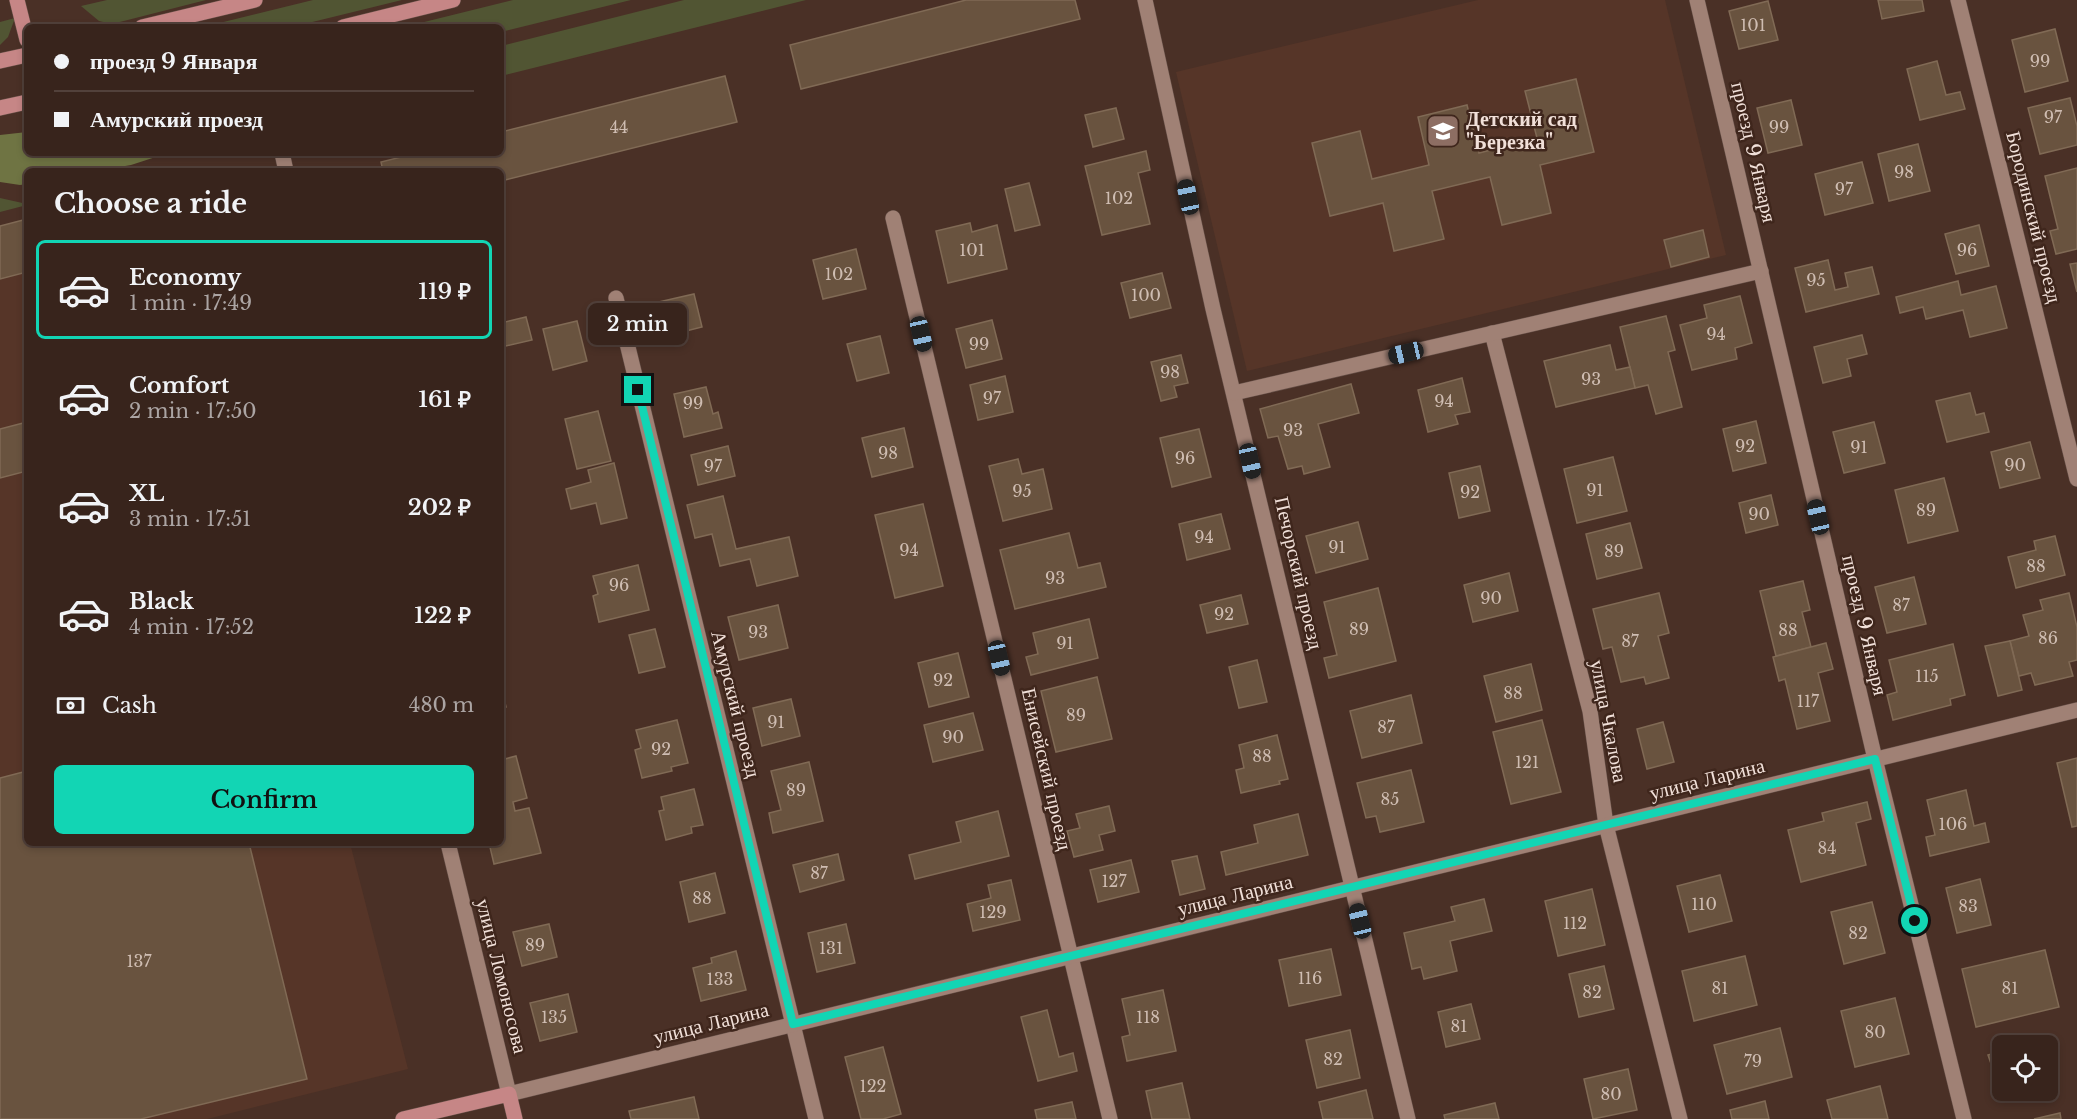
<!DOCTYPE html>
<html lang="en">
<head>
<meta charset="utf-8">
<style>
	:root { --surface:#38241c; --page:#433029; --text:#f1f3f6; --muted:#aba4a3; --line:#52413b; --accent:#12d5b4 }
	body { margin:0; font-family:"Libre Baskerville",serif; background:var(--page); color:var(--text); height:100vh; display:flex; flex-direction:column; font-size:22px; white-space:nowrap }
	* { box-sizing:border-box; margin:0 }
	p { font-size:20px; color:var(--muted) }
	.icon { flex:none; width:33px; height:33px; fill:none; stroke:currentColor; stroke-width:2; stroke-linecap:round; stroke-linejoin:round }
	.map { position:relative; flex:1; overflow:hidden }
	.panel { position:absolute; left:24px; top:168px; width:480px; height:678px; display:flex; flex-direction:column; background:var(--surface); border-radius:9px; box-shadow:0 3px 9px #0003,0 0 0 2px var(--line) }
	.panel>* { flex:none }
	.guide { position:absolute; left:24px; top:24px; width:480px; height:132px; border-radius:9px; box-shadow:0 3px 9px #0003,0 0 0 2px var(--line); display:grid; align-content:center; height:132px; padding:0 30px; background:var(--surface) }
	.fabs { position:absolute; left:1992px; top:1035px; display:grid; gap:12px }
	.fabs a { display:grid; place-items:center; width:66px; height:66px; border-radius:9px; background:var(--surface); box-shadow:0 3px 9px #0003,0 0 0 2px var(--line); font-size:30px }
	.end { position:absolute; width:27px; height:27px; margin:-14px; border:8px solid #12d5b4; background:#111; box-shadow:0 0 0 3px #111 }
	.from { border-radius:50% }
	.bubble { position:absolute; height:42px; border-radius:9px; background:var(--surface); box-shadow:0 3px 9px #0003,0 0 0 2px var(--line); font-size:20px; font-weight:600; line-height:42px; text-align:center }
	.car { position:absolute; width:18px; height:36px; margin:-18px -9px; border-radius:8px; box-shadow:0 0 4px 2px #0007; background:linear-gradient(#222 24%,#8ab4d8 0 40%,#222 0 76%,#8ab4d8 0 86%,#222 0) }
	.guide b { display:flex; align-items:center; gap:21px; height:57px; font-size:22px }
	.guide b+b { border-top:2px solid var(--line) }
	.guide i { width:15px; height:15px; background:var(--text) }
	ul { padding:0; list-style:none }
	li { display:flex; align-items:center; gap:18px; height:99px; margin:0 12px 9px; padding:0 18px; border:3px solid transparent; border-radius:9px }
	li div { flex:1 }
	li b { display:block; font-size:22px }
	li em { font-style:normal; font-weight:600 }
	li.on { border-color:var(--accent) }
	li>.icon { width:54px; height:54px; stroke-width:1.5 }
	h2 { padding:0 30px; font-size:27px; line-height:72px }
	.pay { display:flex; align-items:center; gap:15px; height:66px; padding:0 30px; font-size:22px }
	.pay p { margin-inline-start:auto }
	.action { display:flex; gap:12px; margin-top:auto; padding:12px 30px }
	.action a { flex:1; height:69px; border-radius:9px; background:var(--accent); color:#111; font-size:24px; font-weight:600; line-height:69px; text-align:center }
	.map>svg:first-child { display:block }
	.built { fill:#563528 }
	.green { fill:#515533 }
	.forest { fill:#6f7443 }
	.building { fill:#69533f; stroke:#806a55; stroke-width:1.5 }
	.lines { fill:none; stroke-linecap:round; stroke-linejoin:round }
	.minor-casing { stroke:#654f47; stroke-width:16 }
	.major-casing { stroke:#654f47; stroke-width:16 }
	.minor { stroke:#a08175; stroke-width:15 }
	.major { stroke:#c68686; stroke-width:15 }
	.route { stroke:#12d5b4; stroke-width:8 }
	.labels { text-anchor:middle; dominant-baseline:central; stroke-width:5; stroke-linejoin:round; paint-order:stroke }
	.number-label { font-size:16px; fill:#cfbdb2 }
	.poi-label { font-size:20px; font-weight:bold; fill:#f1e0d9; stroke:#3f261c; text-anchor:start }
	.street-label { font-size:20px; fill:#f1e0d9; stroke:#3f261c }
</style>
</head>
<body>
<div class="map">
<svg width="2077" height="1119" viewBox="0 0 2077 1119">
	<rect width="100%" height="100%" fill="#4a3026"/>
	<g class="built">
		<polygon points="1478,0 1665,0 1726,255 1247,371 1176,72"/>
		<polygon points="27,271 27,843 350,843 408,1069 207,1119 0,1119 0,278"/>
	</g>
	<g class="green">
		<polygon points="107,0 206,0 112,24 99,21 81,6"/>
		<polygon points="313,0 402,0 292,27 203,27"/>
		<polygon points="513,0 631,0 501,32 501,27 404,27"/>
		<polygon points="684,0 806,0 501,76 501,46"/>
		<polygon points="15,18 8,37 0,45 0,22"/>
		<polygon points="0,198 27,204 27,205 0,212"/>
	</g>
	<polygon class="forest" points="27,132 27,153 168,153 131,165 96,171 27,171 27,184 20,185 0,182 0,135"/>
	<g class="building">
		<polygon points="966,0 1075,0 1080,19 801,89 790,45"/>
		<polygon points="1878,0 1922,0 1924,11 1882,19"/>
		<polygon points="1768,1 1778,40 1739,49 1729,11"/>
		<polygon points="2055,29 2068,81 2025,92 2012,40"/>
		<polygon points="1937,61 1946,95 1960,92 1965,109 1920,120 1907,69"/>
		<polygon points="725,76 737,122 501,181 501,171 383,171 381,162 417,153 501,153 501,132"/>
		<polygon points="1576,79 1594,152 1540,165 1551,213 1502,225 1490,177 1432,191 1444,239 1394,251 1383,203 1330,216 1312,143 1360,131 1372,179 1429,165 1418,117 1467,105 1479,153 1537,138 1525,91"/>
		<polygon points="2070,98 2077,126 2077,145 2040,154 2028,108"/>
		<polygon points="1791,100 1802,145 1768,153 1757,108"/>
		<polygon points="1116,108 1124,139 1093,147 1085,115"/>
		<polygon points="1918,144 1930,191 1889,201 1878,154"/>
		<polygon points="1146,151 1150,170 1138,173 1150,224 1102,235 1085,166"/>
		<polygon points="1862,162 1873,203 1825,215 1815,174"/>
		<polygon points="2077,168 2077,249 2056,254 2050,231 2058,229 2045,176"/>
		<polygon points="1029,183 1040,225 1015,231 1005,189"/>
		<polygon points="27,219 27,272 0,279 0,226"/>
		<polygon points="970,223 972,232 997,225 1007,269 948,283 936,231"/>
		<polygon points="1979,225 1989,266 1956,274 1945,234"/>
		<polygon points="1703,230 1709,257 1671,267 1664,240"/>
		<polygon points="856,249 866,289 823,299 813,260"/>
		<polygon points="1828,260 1835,290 1848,287 1845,273 1872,267 1879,294 1806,312 1795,268"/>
		<polygon points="2077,263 2077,292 2070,264"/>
		<polygon points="1162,273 1171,308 1130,318 1121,283"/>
		<polygon points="1958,281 1961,295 1996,286 2007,328 1970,337 1963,310 1926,319 1923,307 1900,313 1896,297"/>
		<polygon points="694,294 702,327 662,337 654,303"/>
		<polygon points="1740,296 1752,343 1735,348 1737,359 1692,370 1680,325 1707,318 1704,305"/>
		<polygon points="1666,316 1675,350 1668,352 1682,407 1656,414 1648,385 1635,388 1620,327"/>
		<polygon points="526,317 532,340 501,347 501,323"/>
		<polygon points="992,320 1002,359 966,368 956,329"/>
		<polygon points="577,321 587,361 553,370 543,329"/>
		<polygon points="1862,335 1867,354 1847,359 1851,376 1823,383 1814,347"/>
		<polygon points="880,336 889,373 857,381 847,344"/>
		<polygon points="1610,345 1616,370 1630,367 1635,388 1556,407 1544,361"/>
		<polygon points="1181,355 1188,383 1174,386 1177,397 1161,401 1151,362"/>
		<polygon points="1005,376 1013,412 978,420 970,385"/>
		<polygon points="1462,378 1470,412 1455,415 1458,424 1428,432 1418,390"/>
		<polygon points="1351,384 1359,413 1318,424 1330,467 1304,474 1302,466 1288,469 1278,436 1268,438 1260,409"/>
		<polygon points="706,387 713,414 718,412 722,428 684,437 674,394"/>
		<polygon points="1970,393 1976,415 1984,413 1989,432 1947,442 1936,401"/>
		<polygon points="598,411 611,461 577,469 565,419"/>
		<polygon points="1756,421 1766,463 1733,471 1723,429"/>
		<polygon points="27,422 27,471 0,478 0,429"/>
		<polygon points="1874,422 1885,463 1844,473 1833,432"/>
		<polygon points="904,428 913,467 872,477 862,438"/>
		<polygon points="1199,429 1211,477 1172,487 1160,438"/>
		<polygon points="2030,442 2040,478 2000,488 1991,452"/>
		<polygon points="728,446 735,476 698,485 691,455"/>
		<polygon points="1613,457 1627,511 1577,523 1564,469"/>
		<polygon points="1018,459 1022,474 1043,469 1052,509 1003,521 989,466"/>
		<polygon points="614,463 627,518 601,524 596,503 571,509 566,489 591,482 588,470"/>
		<polygon points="1480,466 1490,511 1459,518 1449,473"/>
		<polygon points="1944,478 1958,531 1908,543 1895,490"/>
		<polygon points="1771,495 1778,525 1746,533 1739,503"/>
		<polygon points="723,496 736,549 789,537 798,576 757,586 750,559 720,566 712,534 695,538 687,505"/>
		<polygon points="923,504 943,586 895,598 875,515"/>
		<polygon points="1221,514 1230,549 1187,560 1179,524"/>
		<polygon points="1358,522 1368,559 1316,573 1306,536"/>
		<polygon points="1630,523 1642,568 1597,579 1586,534"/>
		<polygon points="1069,533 1078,568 1100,563 1106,587 1015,609 1000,550"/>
		<polygon points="2055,536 2065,575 2016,588 2008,557 2036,550 2034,541"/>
		<polygon points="638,565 649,610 599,622 593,596 598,594 593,576"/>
		<polygon points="1509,573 1518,611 1473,622 1464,585"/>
		<polygon points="1914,577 1926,624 1887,633 1875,587"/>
		<polygon points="1803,581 1810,610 1802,612 1811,647 1776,656 1760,591"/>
		<polygon points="1378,588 1396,661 1329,678 1324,658 1337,655 1324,602"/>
		<polygon points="1659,593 1669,633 1658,636 1669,678 1646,684 1644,677 1621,682 1612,647 1603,649 1593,609"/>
		<polygon points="2069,593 2077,627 2077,660 2069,662 2073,676 2035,685 2031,673 2019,676 2010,641 2029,636 2023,615 2043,610 2040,600"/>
		<polygon points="1241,595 1248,624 1207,633 1200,605"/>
		<polygon points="778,605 788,648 739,660 728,617"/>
		<polygon points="1089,619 1098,658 1031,675 1026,657 1038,654 1033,633"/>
		<polygon points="655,629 665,667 639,673 629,635"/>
		<polygon points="2010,641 2022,690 1998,696 1985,646"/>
		<polygon points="1826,643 1833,669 1818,673 1830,721 1797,729 1785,679 1779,681 1773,657"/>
		<polygon points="1953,644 1965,695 1950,699 1951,705 1893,720 1887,695 1897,692 1889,660"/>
		<polygon points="958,653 969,697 929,707 918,663"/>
		<polygon points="1257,660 1267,702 1239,708 1229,667"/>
		<polygon points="1531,664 1542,710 1496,722 1484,676"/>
		<polygon points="1097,677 1112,739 1056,752 1041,691"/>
		<polygon points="501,685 506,707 501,709"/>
		<polygon points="1411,695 1422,743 1362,758 1350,711"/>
		<polygon points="791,699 800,736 762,746 753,708"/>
		<polygon points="973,713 983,750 933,762 924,725"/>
		<polygon points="677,720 688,763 671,767 672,771 642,778 635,750 641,748 636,730"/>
		<polygon points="1542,720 1561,792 1511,804 1493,732"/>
		<polygon points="1663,722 1674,762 1647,769 1637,729"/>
		<polygon points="1277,735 1288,779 1279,781 1280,784 1241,793 1236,770 1244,768 1239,745"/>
		<polygon points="516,756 527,798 513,802 515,811 529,808 541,853 494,864 489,843 501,843 501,760"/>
		<polygon points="2077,758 2077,826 2072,827 2057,763"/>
		<polygon points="809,762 823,821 773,833 769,813 781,810 771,771"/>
		<polygon points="1411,770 1424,822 1380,832 1376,816 1366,818 1357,783"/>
		<polygon points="27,771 27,843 249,843 307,1079 141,1119 0,1119 0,778"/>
		<polygon points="694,789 703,825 691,827 692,833 666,840 659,811 664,810 661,797"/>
		<polygon points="1966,790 1974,826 1985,823 1989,842 1930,856 1926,837 1935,835 1927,800"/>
		<polygon points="1867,802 1871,819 1856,823 1866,865 1801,882 1788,830 1824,821 1822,813"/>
		<polygon points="1109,806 1115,831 1099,835 1103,850 1074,857 1067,831 1080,828 1076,814"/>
		<polygon points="998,811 1009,856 915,879 909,855 961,842 956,822"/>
		<polygon points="1298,814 1308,855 1226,875 1221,852 1258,843 1254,825"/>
		<polygon points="838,854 844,880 800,892 793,865"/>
		<polygon points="1197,856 1205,889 1180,895 1172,861"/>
		<polygon points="1131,860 1139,892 1098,902 1090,870"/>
		<polygon points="715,873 725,913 689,922 680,882"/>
		<polygon points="1720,875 1732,921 1689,932 1677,886"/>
		<polygon points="1980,879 1991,925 1957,933 1946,888"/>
		<polygon points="1011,880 1020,920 973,931 967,904 991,898 988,885"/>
		<polygon points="1592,889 1605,945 1558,956 1545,901"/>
		<polygon points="1484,899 1492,931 1450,941 1457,971 1424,979 1421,967 1412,969 1404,933 1455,921 1451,907"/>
		<polygon points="1872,902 1885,953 1844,964 1831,912"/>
		<polygon points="549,924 557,957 522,966 513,932"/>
		<polygon points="846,924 855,963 817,972 808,933"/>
		<polygon points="1331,949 1341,995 1289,1006 1279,960"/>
		<polygon points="2045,950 2059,1007 1976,1027 1962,969"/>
		<polygon points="736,951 746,990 701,1001 693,968 712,963 711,958"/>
		<polygon points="1745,956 1757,1005 1694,1021 1682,971"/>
		<polygon points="1604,966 1614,1009 1579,1017 1569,974"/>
		<polygon points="1163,990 1176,1051 1127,1061 1122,1037 1130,1035 1122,999"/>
		<polygon points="568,994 577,1032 540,1041 530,1003"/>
		<polygon points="1895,998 1909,1054 1855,1067 1841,1011"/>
		<polygon points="1471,1004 1480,1039 1446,1047 1438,1012"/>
		<polygon points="1047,1010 1059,1057 1073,1053 1077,1071 1038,1081 1021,1017"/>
		<polygon points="1780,1028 1792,1077 1727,1094 1714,1045"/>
		<polygon points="1350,1030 1360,1078 1317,1088 1306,1040"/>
		<polygon points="883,1047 901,1114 883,1119 861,1119 845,1057"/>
		<polygon points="2002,1051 2002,1090 2037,1090 2004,1101 1988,1055"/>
		<polygon points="1628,1069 1637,1110 1593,1119 1584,1079"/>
		<polygon points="1182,1083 1190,1119 1152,1119 1146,1091"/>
		<polygon points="1880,1086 1888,1119 1832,1119 1827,1100"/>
		<polygon points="1366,1090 1373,1119 1323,1119 1319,1102"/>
		<polygon points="694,1097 699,1119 631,1119 629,1111"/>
		<polygon points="1765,1101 1769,1119 1732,1119 1730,1110"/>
		<polygon points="1072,1102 1076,1119 1037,1119 1035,1110"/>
		<polygon points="1495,1103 1499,1119 1445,1119 1444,1115"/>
		<polygon points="2060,1113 2061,1119 2034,1119"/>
	</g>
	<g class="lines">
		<g class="minor-casing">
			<g id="minor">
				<polyline points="1145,0 1213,309 1408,1119"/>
				<polyline points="1697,0 1875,759 1964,1119"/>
				<polyline points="1958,0 2077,479"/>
				<polyline points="282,153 286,171"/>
				<polyline points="893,218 1110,1119"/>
				<polyline points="616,298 816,1119"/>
				<polyline points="1492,333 1590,711 1606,825 1680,1119"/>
				<polyline points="1234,393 1761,271"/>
				<polyline points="448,843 509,1094 2077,710"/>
			</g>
		</g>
		<g class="major-casing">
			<g id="major">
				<polyline points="17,0 27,40"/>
				<polyline points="142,27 255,0"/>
				<polyline points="343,27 453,0"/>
				<polyline points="0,61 27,55"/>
				<polyline points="0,108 27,102"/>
				<polyline points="403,1119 509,1094 515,1119"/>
			</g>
		</g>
		<use href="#minor" class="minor"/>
		<use href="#major" class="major"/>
	</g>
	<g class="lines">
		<polyline class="route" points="638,390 793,1024 1875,759 1915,921"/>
	</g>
	<defs>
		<g id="school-square" transform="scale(1.725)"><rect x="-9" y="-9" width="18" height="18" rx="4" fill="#8d6e63" stroke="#3f261c"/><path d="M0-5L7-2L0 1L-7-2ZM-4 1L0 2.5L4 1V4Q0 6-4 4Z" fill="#fff"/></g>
	</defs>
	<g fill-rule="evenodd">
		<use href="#school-square" x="1443" y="131"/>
	</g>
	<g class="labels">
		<g class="number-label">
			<text x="1753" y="25">101</text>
			<text x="2040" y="61">99</text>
			<text x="2053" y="117">97</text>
			<text x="619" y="127">44</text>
			<text x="1779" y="127">99</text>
			<text x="1904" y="172">98</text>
			<text x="1844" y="189">97</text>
			<text x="1119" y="198">102</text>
			<text x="972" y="250">101</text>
			<text x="1967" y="250">96</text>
			<text x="839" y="274">102</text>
			<text x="1816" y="280">95</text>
			<text x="1146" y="295">100</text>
			<text x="1716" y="334">94</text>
			<text x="979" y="344">99</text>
			<text x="1170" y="372">98</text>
			<text x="1591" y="379">93</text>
			<text x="992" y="398">97</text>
			<text x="1444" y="401">94</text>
			<text x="693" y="403">99</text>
			<text x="1293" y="430">93</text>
			<text x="1745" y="446">92</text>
			<text x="1859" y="447">91</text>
			<text x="888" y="453">98</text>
			<text x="1185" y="458">96</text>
			<text x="2015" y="465">90</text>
			<text x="713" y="466">97</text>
			<text x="1595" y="490">91</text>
			<text x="1022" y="491">95</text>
			<text x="1470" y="492">92</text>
			<text x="1926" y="510">89</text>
			<text x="1759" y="514">90</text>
			<text x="1204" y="537">94</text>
			<text x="1337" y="547">91</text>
			<text x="909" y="550">94</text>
			<text x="1614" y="551">89</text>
			<text x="2036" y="566">88</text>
			<text x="1055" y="578">93</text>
			<text x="619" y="585">96</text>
			<text x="1491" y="598">90</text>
			<text x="1901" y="605">87</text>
			<text x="1224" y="614">92</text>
			<text x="1359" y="629">89</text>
			<text x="1788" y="630">88</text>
			<text x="758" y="632">93</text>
			<text x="2048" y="638">86</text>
			<text x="1630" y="641">87</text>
			<text x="1065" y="643">91</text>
			<text x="1927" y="676">115</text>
			<text x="943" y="680">92</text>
			<text x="1513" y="693">88</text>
			<text x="1808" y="701">117</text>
			<text x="1076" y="715">89</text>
			<text x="776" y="722">91</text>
			<text x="1386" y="727">87</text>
			<text x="953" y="737">90</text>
			<text x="661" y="749">92</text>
			<text x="1262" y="756">88</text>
			<text x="1527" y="762">121</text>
			<text x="796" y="790">89</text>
			<text x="1390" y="799">85</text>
			<text x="1953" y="824">106</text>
			<text x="1827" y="848">84</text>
			<text x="819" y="873">87</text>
			<text x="1114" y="881">127</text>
			<text x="702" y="898">88</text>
			<text x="1704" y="904">110</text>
			<text x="1968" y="906">83</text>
			<text x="993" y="912">129</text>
			<text x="1575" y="923">112</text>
			<text x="1858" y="933">82</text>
			<text x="535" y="945">89</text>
			<text x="831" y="948">131</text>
			<text x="139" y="961">137</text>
			<text x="1310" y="978">116</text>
			<text x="720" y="979">133</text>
			<text x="1720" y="988">81</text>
			<text x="2010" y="988">81</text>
			<text x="1592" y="992">82</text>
			<text x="554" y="1017">135</text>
			<text x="1148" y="1017">118</text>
			<text x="1459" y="1026">81</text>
			<text x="1875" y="1032">80</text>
			<text x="1333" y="1059">82</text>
			<text x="1753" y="1061">79</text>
			<text x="873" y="1086">122</text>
			<text x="1611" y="1094">80</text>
		</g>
		<g class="poi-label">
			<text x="1466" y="119">Детский сад<tspan x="1466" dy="23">"Березка"</tspan></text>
		</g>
		<g class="street-label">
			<text transform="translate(1754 152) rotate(77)">проезд 9 Января</text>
			<text transform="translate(2034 217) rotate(76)">Бородинский проезд</text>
			<text transform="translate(1299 573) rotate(77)">Печорский проезд</text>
			<text transform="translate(1865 625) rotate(77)">проезд 9 Января</text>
			<text transform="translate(736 704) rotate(76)">Амурский проезд</text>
			<text transform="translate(1609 721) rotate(79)">улица Чкалова</text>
			<text transform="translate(1047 769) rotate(77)">Енисейский проезд</text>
			<text transform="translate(1707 779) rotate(-14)">улица Ларина</text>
			<text transform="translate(1235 895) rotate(-14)">улица Ларина</text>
			<text transform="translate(502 976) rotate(76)">улица Ломоносова</text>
			<text transform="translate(711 1023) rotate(-14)">улица Ларина</text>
		</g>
	</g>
</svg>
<div class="fabs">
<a><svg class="icon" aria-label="locate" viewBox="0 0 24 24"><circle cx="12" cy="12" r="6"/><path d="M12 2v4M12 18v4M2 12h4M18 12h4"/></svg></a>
</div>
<i class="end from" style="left:1915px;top:921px"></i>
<i class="end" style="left:638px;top:390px"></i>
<div class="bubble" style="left:588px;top:303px;width:99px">2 min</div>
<i class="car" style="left:1188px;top:197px;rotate:348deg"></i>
<i class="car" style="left:921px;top:334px;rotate:167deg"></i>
<i class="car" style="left:1406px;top:353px;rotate:257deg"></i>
<i class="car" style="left:1250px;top:461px;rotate:167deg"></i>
<i class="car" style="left:1818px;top:517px;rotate:347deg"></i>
<i class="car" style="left:999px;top:658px;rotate:167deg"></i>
<i class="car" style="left:1360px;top:921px;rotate:346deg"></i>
<div class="guide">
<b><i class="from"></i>проезд 9 Января</b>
<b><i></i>Амурский проезд</b>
</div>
<section class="panel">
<h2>Choose a ride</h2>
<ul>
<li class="on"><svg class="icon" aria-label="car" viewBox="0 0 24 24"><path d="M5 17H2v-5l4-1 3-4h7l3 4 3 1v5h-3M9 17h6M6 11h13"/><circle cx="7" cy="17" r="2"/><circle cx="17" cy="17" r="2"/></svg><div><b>Economy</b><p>1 min · 17:49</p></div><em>119 ₽</em></li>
<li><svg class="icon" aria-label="car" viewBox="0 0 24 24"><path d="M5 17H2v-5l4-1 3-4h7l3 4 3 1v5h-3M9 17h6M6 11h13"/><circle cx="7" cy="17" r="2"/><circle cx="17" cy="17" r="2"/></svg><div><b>Comfort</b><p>2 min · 17:50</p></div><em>161 ₽</em></li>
<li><svg class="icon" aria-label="car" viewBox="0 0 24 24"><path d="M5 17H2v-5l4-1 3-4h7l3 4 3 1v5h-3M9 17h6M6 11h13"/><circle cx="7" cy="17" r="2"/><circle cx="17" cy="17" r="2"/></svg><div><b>XL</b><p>3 min · 17:51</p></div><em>202 ₽</em></li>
<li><svg class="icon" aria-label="car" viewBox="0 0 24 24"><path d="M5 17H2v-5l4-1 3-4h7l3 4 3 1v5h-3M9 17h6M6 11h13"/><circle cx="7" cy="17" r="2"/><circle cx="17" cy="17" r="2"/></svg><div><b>Black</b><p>4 min · 17:52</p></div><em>122 ₽</em></li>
</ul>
<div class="pay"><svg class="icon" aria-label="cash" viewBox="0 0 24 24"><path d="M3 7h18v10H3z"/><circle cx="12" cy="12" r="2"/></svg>Cash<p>480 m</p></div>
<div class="action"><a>Confirm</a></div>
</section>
</div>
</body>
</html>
